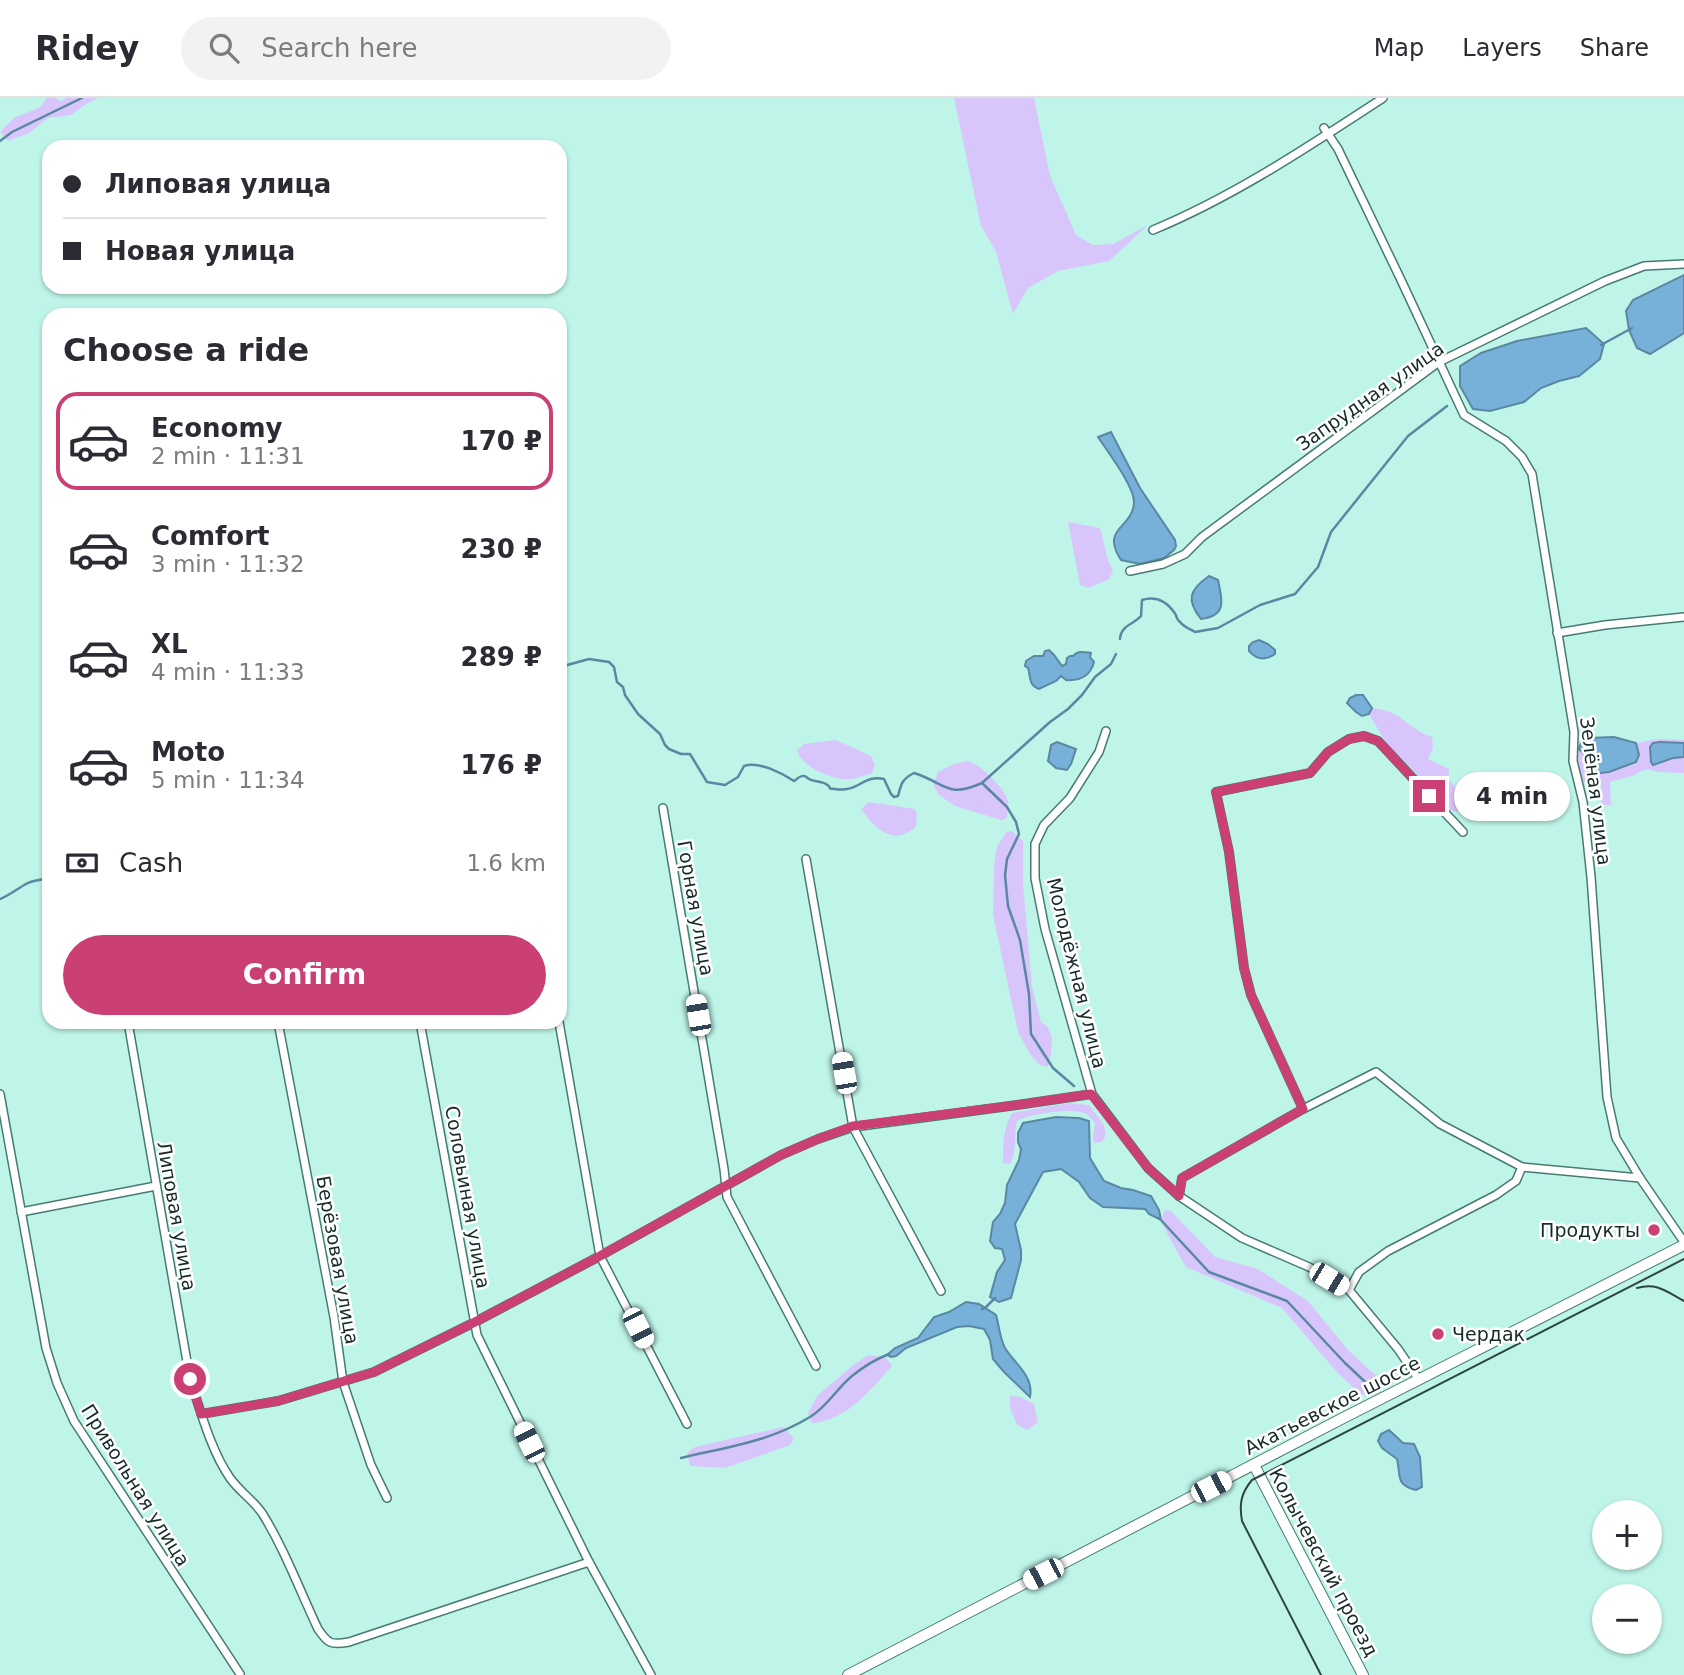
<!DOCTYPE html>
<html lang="en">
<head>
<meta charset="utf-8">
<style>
	:root { --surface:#fff; --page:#f2f2f3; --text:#2b2b33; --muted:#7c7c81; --line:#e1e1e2; --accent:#ca4075 }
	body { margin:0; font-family:"DejaVu Sans",sans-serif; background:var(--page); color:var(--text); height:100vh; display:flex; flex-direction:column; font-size:26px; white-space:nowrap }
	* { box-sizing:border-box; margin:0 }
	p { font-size:23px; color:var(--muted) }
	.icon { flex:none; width:38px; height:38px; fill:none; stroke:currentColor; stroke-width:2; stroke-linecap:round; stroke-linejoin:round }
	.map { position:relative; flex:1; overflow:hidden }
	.panel { position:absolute; left:42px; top:210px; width:525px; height:721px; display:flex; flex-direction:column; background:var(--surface); border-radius:21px; box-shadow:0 2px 5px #0004 }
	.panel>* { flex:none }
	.hud { position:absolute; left:42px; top:42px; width:525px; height:154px; border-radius:21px; box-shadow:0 2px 5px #0004; display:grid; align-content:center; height:154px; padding:0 21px; background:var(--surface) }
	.controls { position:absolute; left:1592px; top:1402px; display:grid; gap:14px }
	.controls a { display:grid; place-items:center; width:70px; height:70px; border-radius:50%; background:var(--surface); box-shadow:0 2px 5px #0004; font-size:35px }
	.end { position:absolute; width:32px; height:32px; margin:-16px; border:9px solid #ca4075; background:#fff; box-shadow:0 0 0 4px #fff }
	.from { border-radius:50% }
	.bubble { position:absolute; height:49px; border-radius:24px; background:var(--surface); box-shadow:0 2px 5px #0004; font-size:23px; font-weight:600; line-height:49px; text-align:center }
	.car { position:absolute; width:21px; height:42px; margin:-21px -10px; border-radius:9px; box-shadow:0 0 5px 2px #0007; background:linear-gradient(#fff 24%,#345 0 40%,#fff 0 76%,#345 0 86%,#fff 0) }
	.hud b { display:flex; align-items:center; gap:24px; height:66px; font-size:26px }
	.hud b+b { border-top:2px solid var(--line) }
	.hud i { width:18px; height:18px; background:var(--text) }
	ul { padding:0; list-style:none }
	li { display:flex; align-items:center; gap:21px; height:98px; margin:0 14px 10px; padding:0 7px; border:4px solid transparent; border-radius:21px }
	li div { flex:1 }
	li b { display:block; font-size:26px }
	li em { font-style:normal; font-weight:600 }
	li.on { border-color:var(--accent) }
	li>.icon { width:63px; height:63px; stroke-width:1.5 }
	h2 { padding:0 21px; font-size:32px; line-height:84px }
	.pay { display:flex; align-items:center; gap:18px; height:77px; padding:0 21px; font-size:26px }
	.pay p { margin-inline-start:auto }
	.cta { display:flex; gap:14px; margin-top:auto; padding:14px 21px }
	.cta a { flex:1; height:80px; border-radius:42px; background:var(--accent); color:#fff; font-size:28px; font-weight:600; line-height:80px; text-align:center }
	header { display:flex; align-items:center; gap:42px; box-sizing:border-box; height:98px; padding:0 35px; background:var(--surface); border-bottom:2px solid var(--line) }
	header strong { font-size:33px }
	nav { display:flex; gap:38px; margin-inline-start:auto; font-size:24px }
	.search { width:490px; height:63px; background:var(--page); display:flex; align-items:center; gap:18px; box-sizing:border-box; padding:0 24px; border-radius:38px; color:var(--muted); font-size:26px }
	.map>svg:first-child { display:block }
	.green { fill:#d8c5fb }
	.water { fill:#77b0d8; stroke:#5a88a3; stroke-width:2 }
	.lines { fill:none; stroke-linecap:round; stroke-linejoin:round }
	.stream { stroke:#5a88a3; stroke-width:2.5 }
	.street-casing { stroke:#487a71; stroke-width:10 }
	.secondary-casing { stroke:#487a71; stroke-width:12 }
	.street { stroke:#fff; stroke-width:7 }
	.secondary { stroke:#fff; stroke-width:10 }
	.tram { stroke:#2d4641; stroke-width:2 }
	.route { stroke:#ca4075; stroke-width:9 }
	.poi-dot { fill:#ca4075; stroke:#fff; stroke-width:2.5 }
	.labels { text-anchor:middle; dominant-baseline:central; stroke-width:5; stroke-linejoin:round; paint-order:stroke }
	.street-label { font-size:19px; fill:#162b27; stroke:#fff }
	.poi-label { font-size:19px; fill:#162b27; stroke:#fff; text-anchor:end }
</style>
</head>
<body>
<header>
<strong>Ridey</strong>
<div class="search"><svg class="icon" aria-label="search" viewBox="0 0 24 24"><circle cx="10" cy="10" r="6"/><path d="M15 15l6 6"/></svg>Search here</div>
<nav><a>Map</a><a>Layers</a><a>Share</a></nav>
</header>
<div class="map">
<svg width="1684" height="1577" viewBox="0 0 1684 1577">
	<rect width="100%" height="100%" fill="#bff5e9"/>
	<g class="green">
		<polygon points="47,0 55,0 62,3 66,0 98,0 86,6 71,17 48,20 29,35 8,43 0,34 14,20 40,9"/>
		<polygon points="954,0 1034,0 1050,78 1076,137 1093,147 1113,146 1148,127 1109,163 1058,173 1028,190 1013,216 996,154 981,128"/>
		<polygon points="1068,424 1100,430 1108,462 1113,473 1109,481 1088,490 1080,487"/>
		<path d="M1372 610C1403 613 1406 630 1432 639L1433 650 1428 661 1449 671C1448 688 1450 680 1457 692 1460 697 1462 704 1465 709L1460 714 1453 713 1448 711 1412 671 1389 649 1369 616Z"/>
		<polygon points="1659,641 1684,642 1684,645 1660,644 1653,667 1673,660 1684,659 1684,675 1659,674 1646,671 1632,678 1610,684 1611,707 1602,707 1601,686 1589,690 1581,680 1575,657 1579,651 1587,660 1609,674 1631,667 1639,652 1636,645"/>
		<path d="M836 642 871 658 875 667 872 675C863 678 853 682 844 681 828 680 801 668 797 652L804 646Z"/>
		<path d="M967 663C979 665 1005 690 1008 703 1009 708 1007 715 1007 720L1001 722 955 708 939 697 933 686 938 674 954 666Z"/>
		<path d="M869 704 915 711 917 716 916 729C912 732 906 736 901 737 884 741 870 723 861 711Z"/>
		<polygon points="1012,733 1023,743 1023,786 1032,889 1041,924 1048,929 1052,940 1051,956 1048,969 1040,967 1030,956 1018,934 993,817 994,767 997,749 1006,734"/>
		<path d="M1069 1005 1089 1007 1104 1027 1106 1037 1102 1044 1094 1045 1093 1039 1095 1026C1093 1023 1091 1020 1088 1017 1076 1008 1029 1016 1017 1023 1014 1037 1017 1053 1010 1066L1003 1065C1003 1047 1003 1030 1012 1015Z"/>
		<polygon points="1165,1112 1171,1113 1215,1159 1258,1171 1308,1203 1348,1252 1382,1283 1381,1294 1373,1298 1360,1296 1336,1273 1282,1210 1186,1169 1169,1139 1161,1122"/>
		<path d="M869 1257 886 1260 892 1268C870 1292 848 1322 812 1325L808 1315 818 1297 856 1265Z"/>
		<polygon points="1010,1298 1021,1299 1034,1306 1038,1324 1028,1332 1017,1327 1010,1310"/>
		<polygon points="783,1329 794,1340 790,1347 725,1370 690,1368 687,1355 695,1349"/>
	</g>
	<g class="water">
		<polygon points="1684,177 1684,235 1650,256 1637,250 1629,232 1626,213 1633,202"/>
		<polygon points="1586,230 1604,246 1600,261 1579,278 1559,283 1541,290 1524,304 1490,313 1473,311 1460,288 1460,268 1481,255 1517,243"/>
		<path d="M1111 334 1140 390 1175 442 1176 448 1174 452 1164 460 1140 466 1121 462C1100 430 1132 431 1134 405 1135 389 1107 353 1098 339Z"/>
		<path d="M1209 478 1218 482C1222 501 1228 518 1201 521 1186 502 1189 492 1209 478Z"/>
		<path d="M1259 542 1268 546 1275 552V556C1265 563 1257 562 1249 553V548L1253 544Z"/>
		<path d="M1049 552 1054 557 1062 568 1066 566 1067 560 1070 558H1073C1078 552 1084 554 1091 555L1090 559 1094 564C1090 579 1080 583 1066 582L1061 578 1056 583 1039 591C1028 587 1031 579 1028 570L1025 568 1026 563 1034 558H1043L1045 553Z"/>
		<polygon points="1356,597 1363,597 1372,610 1369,616 1362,618 1356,614 1347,605 1350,600"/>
		<path d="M1614 639 1636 645 1639 657 1636 664 1609 674 1593 676C1586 671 1586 667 1587 660L1579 651 1581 644 1587 640Z"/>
		<polygon points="1057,644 1076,651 1071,666 1067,672 1056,670 1048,663 1051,647"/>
		<polygon points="1660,644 1684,645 1684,659 1673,660 1653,667 1651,664 1650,649 1653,645"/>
		<polygon points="1056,1019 1079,1020 1089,1023 1090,1060 1104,1083 1121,1090 1133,1092 1151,1098 1159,1112 1161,1122 1149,1116 1145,1111 1103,1109 1090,1100 1079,1084 1061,1071 1043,1074 1015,1126 1021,1152 1021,1162 1011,1200 999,1204 990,1199 997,1174 1005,1162 1002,1151 995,1150 990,1143 993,1124 1000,1116 1005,1105 1007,1087 1019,1062 1021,1051 1018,1044 1018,1035 1023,1025"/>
		<path d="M966 1204 979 1206 996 1217C999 1227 1000 1241 1005 1250 1015 1266 1034 1278 1030 1299L1004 1274 993 1261 990 1242 984 1231 969 1228 957 1229 906 1250 896 1258 891 1259 887 1257 895 1250 918 1240 934 1219 949 1214Z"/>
		<path d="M1389 1332 1403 1345 1414 1346 1420 1359 1422 1389 1416 1392C1395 1387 1401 1378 1397 1361L1382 1350 1378 1343 1381 1336Z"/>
	</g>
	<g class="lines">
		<g class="stream">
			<polyline points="0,43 12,34 82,0"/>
			<polyline points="1601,247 1632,230"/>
			<path d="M1120 541C1121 527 1133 527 1141 518L1142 502C1155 498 1166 503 1174 514 1178 519 1175 520 1180 524 1184 529 1190 531 1195 534L1218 530 1260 507 1295 496 1318 469 1331 434 1408 338 1447 308"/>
			<path d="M560 569 589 561 609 564 614 569 617 584 623 589 625 597 638 616 660 636 665 647 669 651 681 656H690L707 684 725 687 738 679 744 668C759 663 782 675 794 683 797 681 801 677 804 678 806 678 807 680 809 681 814 684 821 683 826 686 834 691 825 690 835 691 859 695 863 676 884 681L891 696 894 699 898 698C901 686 902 681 914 675 946 685 946 701 982 685L1050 624 1068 611 1082 597 1095 579 1111 566 1116 556"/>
			<polyline points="982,685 1007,709 1016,724 1019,736 1007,761 1005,777 1008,808 1020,842 1029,896 1031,936 1053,970 1074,988"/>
			<path d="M0 801C10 797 17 791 26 786 33 782 41 782 49 780"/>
			<polyline points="1159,1120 1209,1174 1287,1203 1345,1265 1376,1294"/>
			<polyline points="982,1211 985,1210 995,1200"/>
			<path d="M681 1360C727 1349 769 1344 810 1319 827 1309 837 1290 852 1278 863 1269 876 1261 889 1256"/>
		</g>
		<g class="street-casing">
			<g id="street">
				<polyline points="1324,30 1338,51 1401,182 1464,317 1506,343 1522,359 1532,376 1574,634 1573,663 1583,704 1591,779 1607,999 1616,1040 1640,1080 1684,1144"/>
				<path d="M1153 132C1235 98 1309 48 1383 0"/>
				<polyline points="1130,473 1163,466 1185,456 1202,439 1439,264 1605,183 1644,168 1684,166"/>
				<polyline points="1557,535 1605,527 1684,519"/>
				<polyline points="1106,633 1099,654 1070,700 1044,727 1035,746 1035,780 1045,831 1092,996 1148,1070 1179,1098 1242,1140 1309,1169 1349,1192 1398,1251 1419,1282"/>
				<polyline points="663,710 724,1071 727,1099 816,1268"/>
				<polyline points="806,761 853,1029 941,1193"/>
				<path d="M128 924 190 1281C200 1311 211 1353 230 1380 239 1393 253 1402 262 1415 284 1450 300 1493 318 1531 328 1546 331 1547 349 1544L589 1464"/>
				<polyline points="278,924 334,1219 343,1284 371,1367 387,1400"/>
				<polyline points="420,924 477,1237 589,1464 651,1577"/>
				<polyline points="559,924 600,1158 687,1326"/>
				<polyline points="0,996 46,1250 57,1285 74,1323 240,1576"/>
				<polyline points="1303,1011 1251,897 1244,870 1229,754 1216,694 1310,675 1328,654 1349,641 1364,638 1378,643 1463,734"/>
				<polyline points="1179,1098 1182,1080 1303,1011 1376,974 1440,1026 1522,1069 1640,1080"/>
				<polyline points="21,1114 156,1088"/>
				<polyline points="1349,1192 1359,1174 1388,1153 1496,1097 1516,1083 1522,1069"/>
				<polyline points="201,1316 278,1303 374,1274 475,1224 600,1158 781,1057 818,1041 853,1029 1017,1007 1092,996"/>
			</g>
		</g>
		<g class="secondary-casing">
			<g id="secondary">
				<polyline points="1254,1367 1363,1577"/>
				<polyline points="848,1577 1345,1319 1684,1147"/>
			</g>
		</g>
		<use href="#street" class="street"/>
		<use href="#secondary" class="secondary"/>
		<g class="tram">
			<path d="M1637 1190C1657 1184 1667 1194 1684 1203"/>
			<path d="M1321 1577 1242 1423C1239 1406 1241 1395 1252 1382L1684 1161"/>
		</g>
	</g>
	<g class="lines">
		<polyline class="route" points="190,1281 201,1316 278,1303 374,1274 475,1224 600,1158 781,1057 818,1041 853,1028 1017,1007 1091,996 1148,1070 1179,1098 1182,1080 1303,1011 1251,897 1244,870 1229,754 1216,694 1310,675 1328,654 1349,641 1364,638 1378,643 1429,698"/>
	</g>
	<g class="poi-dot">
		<circle cx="1654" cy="1132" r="7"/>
		<circle cx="1438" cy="1236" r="7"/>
	</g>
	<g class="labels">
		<g class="street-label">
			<text transform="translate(1370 298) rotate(-35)">Запрудная улица</text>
			<text transform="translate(1596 693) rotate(83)">Зелёная улица</text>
			<text transform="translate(696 810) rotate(80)">Горная улица</text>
			<text transform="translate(1077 875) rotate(76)">Молодёжная улица</text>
			<text transform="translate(468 1099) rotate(80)">Соловьиная улица</text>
			<text transform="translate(177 1118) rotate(80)">Липовая улица</text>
			<text transform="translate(338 1162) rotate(80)">Берёзовая улица</text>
			<text transform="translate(1332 1307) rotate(-27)">Акатьевское шоссе</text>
			<text transform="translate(136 1387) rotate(58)">Привольная улица</text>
			<text transform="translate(1324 1464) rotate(62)">Колычевский проезд</text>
		</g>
		<g class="poi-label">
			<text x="1640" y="1132">Продукты</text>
			<text x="1452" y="1236" text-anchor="start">Чердак</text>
		</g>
	</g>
</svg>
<div class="controls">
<a>+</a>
<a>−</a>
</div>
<i class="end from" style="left:190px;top:1281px"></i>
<i class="end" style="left:1429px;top:698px"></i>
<div class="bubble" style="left:1454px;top:674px;width:116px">4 min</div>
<i class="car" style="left:698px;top:917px;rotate:350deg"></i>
<i class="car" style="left:844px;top:975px;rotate:350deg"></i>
<i class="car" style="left:1329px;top:1181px;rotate:121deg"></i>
<i class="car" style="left:638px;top:1230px;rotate:153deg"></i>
<i class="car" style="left:529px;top:1344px;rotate:334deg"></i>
<i class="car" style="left:1211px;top:1389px;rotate:63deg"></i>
<i class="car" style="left:1043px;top:1476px;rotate:243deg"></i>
<div class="hud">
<b><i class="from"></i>Липовая улица</b>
<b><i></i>Новая улица</b>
</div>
<section class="panel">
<h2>Choose a ride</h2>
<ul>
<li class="on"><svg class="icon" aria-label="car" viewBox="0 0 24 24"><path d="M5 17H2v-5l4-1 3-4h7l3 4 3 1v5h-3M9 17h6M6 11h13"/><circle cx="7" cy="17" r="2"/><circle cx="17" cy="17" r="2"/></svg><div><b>Economy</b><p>2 min · 11:31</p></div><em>170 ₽</em></li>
<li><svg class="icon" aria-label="car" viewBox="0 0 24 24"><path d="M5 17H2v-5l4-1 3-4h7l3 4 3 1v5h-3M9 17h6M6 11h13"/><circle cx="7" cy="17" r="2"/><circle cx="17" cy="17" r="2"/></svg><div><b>Comfort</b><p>3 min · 11:32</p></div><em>230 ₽</em></li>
<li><svg class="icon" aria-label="car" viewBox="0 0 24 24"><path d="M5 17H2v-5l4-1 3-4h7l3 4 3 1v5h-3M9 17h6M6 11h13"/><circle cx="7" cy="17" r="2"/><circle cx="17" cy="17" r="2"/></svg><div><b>XL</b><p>4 min · 11:33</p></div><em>289 ₽</em></li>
<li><svg class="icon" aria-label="car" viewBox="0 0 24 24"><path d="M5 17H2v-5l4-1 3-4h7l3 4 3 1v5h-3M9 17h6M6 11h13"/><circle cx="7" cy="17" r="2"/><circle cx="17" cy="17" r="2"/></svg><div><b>Moto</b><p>5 min · 11:34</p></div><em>176 ₽</em></li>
</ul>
<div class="pay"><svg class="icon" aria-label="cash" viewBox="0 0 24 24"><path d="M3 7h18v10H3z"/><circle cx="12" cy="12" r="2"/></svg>Cash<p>1.6 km</p></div>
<div class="cta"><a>Confirm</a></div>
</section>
</div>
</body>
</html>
